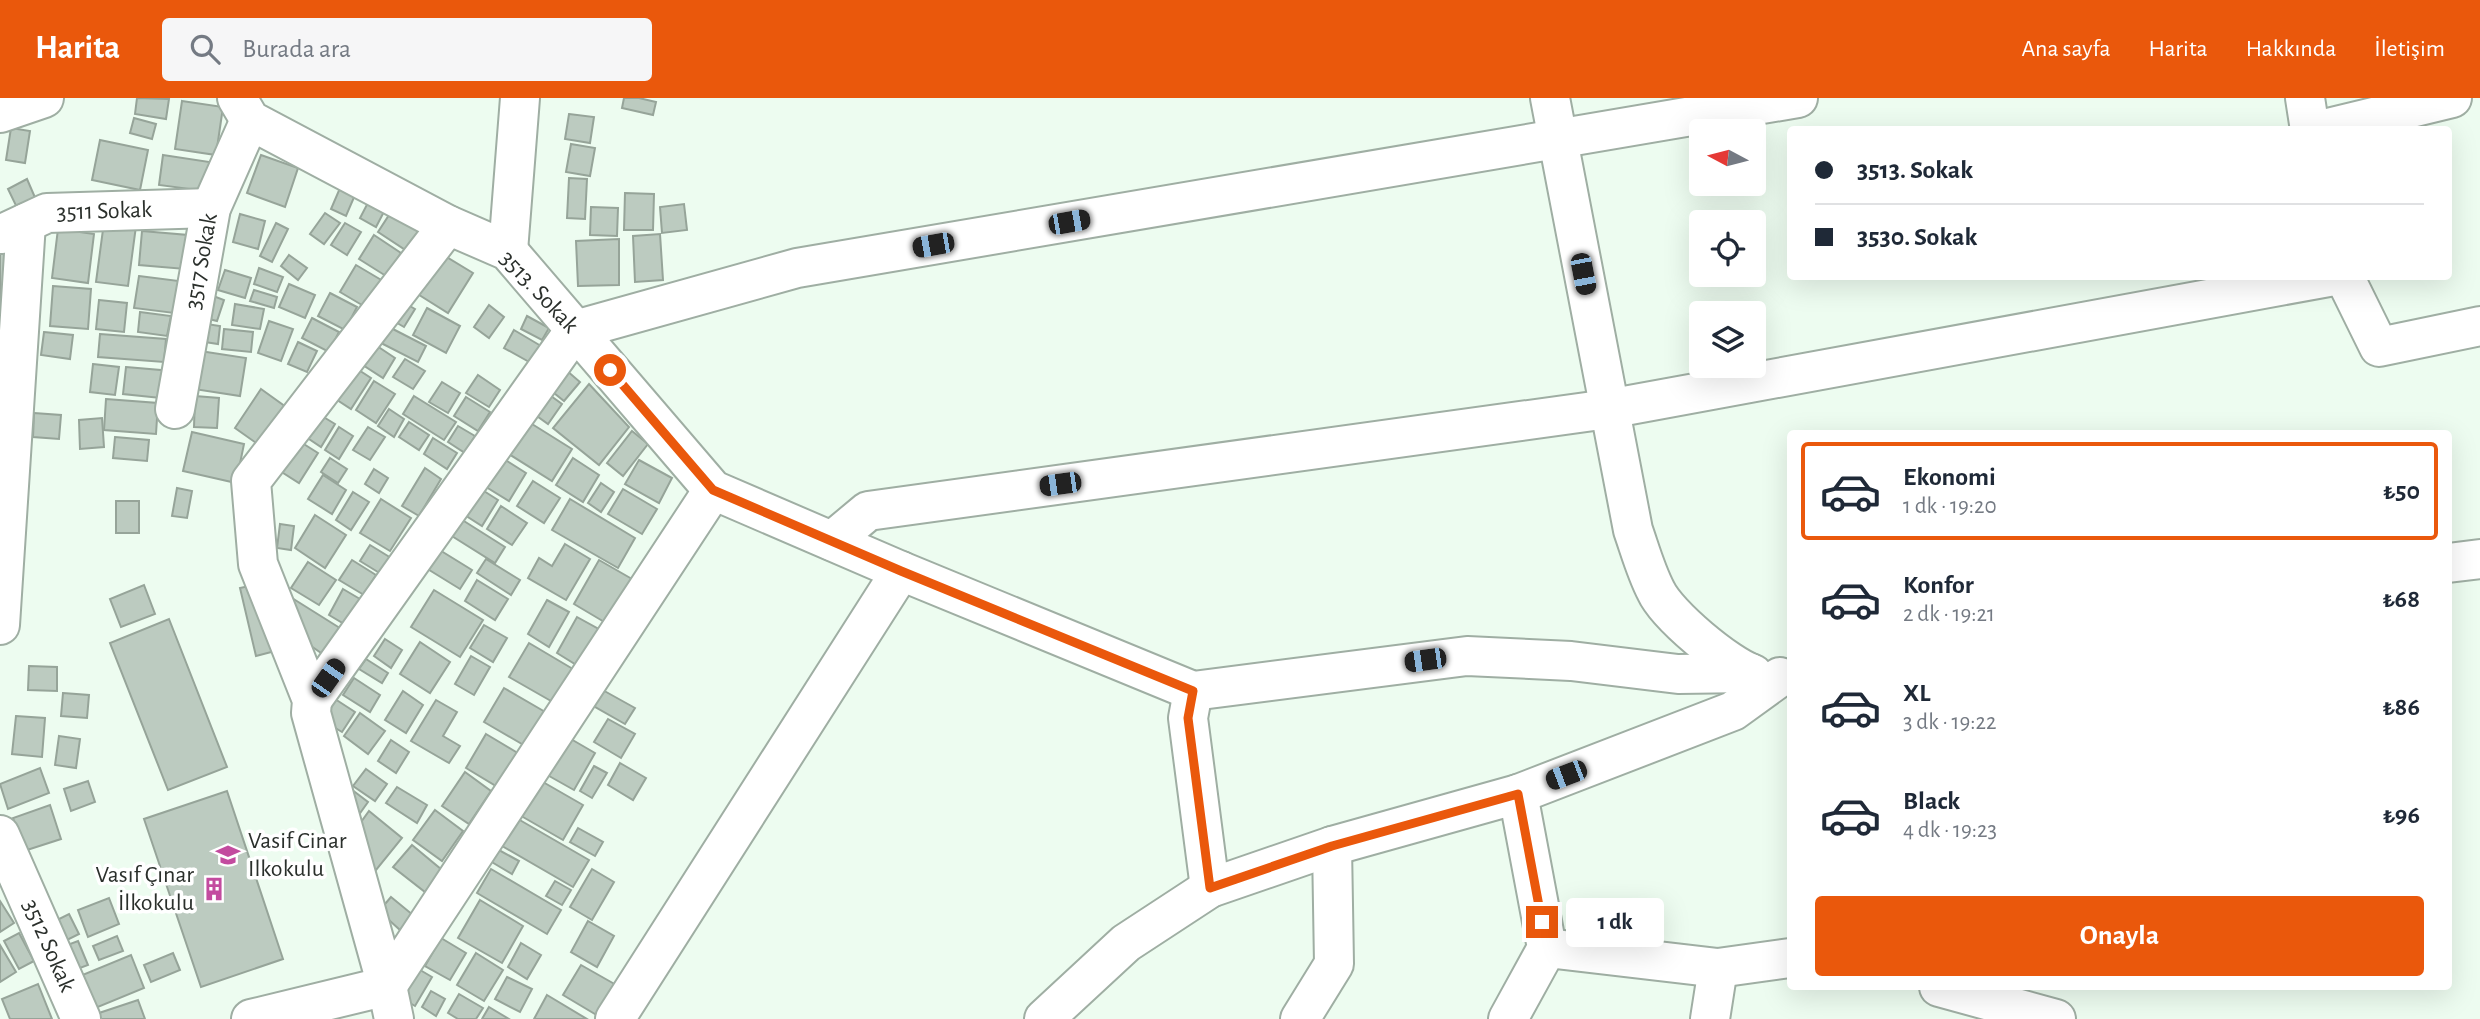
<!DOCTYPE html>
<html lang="tr">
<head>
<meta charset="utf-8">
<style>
	:root { --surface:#fff; --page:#f6f6f7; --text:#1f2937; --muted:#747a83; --line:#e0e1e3; --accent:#ea580c }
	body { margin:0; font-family:"Alegreya Sans",sans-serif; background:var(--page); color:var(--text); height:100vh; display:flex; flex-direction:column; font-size:26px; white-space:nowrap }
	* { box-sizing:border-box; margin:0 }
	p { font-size:23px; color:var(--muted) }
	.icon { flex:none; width:38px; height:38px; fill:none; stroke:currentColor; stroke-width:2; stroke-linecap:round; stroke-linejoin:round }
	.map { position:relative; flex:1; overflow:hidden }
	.sheet { position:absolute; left:1787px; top:332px; width:665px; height:560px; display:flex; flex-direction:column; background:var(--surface); border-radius:7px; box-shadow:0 7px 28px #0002 }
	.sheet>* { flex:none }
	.hud { position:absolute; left:1787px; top:28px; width:665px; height:154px; border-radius:7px; box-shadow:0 7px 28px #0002; display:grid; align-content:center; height:154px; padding:0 28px; background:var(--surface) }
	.needle { width:46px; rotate:277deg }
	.controls { position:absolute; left:1689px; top:21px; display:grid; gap:14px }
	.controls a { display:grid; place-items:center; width:77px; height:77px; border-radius:7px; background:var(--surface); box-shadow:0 7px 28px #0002; font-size:35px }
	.end { position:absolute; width:32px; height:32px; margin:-16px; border:9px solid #ea580c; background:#fff; box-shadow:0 0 0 4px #fff }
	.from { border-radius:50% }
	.bubble { position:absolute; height:49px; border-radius:7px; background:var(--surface); box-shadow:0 7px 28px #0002; font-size:23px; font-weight:700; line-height:49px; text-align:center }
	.car { position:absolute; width:21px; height:42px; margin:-21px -10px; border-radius:9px; box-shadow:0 0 5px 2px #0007; background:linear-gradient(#222 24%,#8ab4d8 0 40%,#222 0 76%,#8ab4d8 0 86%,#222 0) }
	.hud b { display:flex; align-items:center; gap:24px; height:66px; font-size:26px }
	.hud b+b { border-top:2px solid var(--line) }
	.hud i { width:18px; height:18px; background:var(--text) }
	ul { padding:12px 0 0; list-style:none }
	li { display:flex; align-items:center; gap:21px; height:98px; margin:0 14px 10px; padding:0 14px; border:4px solid transparent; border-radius:7px }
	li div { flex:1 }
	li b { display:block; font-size:26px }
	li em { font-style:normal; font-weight:700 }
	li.selected { border-color:var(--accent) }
	li>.icon { width:63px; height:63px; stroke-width:1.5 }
	.button { display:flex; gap:14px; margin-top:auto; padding:14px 28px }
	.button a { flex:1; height:80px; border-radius:7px; background:var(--accent); color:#fff; font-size:28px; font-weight:700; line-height:80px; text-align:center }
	header { display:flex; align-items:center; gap:42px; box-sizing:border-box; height:98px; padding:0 35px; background:var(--accent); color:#fff }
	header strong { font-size:33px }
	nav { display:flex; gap:38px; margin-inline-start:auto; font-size:24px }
	.search { width:490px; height:63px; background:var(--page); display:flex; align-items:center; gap:18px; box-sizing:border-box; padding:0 24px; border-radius:7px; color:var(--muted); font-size:26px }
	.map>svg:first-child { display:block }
	.building { fill:#bccbc0; stroke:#96a499; stroke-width:2 }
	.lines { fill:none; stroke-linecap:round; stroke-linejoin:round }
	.street-casing { stroke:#9faea3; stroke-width:42 }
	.street { stroke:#fff; stroke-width:38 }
	.route { stroke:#ea580c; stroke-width:9 }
	.labels { text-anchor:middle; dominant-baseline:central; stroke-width:7; stroke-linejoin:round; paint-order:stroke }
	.street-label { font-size:24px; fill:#2a2f2b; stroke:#fff }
	.poi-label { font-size:24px; fill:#2a2f2b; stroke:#fff; text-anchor:start }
</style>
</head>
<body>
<header>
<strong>Harita</strong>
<div class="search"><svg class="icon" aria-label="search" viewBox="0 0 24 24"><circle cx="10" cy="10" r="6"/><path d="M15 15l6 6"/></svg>Burada ara</div>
<nav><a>Ana sayfa</a><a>Harita</a><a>Hakkında</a><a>İletişim</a></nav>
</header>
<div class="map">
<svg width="2480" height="921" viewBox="0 0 2480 921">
	<rect width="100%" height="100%" fill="#edfcf0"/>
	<g class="building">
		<polygon points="137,0 169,1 166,21 135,16"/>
		<polygon points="624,0 639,0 656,4 653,17 622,10"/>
		<polygon points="182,3 223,9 216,57 175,51"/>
		<polygon points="569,16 594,19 590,45 565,41"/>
		<polygon points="134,20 156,26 152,41 130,35"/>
		<polygon points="11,30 30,33 25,65 6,62"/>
		<polygon points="100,42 148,52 140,92 92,82"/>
		<polygon points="571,46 595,50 590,78 566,74"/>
		<polygon points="163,57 216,65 212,94 159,87"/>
		<polygon points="261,57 298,70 285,109 247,95"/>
		<polygon points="569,80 587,81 585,121 567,120"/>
		<polygon points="27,81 40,111 22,120 8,91"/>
		<polygon points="340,90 355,97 346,118 331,111"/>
		<polygon points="625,95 654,96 653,132 624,132"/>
		<polygon points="371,99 387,108 376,129 360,120"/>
		<polygon points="684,106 687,132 662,135 660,109"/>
		<polygon points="591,109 618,110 617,138 590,137"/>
		<polygon points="391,114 420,133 407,153 378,134"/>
		<polygon points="325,115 340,125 324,146 310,136"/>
		<polygon points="240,116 265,123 258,151 233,144"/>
		<polygon points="104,124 136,128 128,188 96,184"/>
		<polygon points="276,125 288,131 272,164 260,158"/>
		<polygon points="345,125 361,134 347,157 331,147"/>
		<polygon points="58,131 94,136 88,185 52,180"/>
		<polygon points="142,133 188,137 185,171 139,167"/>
		<polygon points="660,136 663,182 635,184 633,138"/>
		<polygon points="374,137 401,155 386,178 359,161"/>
		<polygon points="619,141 619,187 578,188 576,143"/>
		<polygon points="3,146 10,196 0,200 0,147"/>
		<polygon points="440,155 473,175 448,215 416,195"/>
		<polygon points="289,157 307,170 298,182 281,168"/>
		<polygon points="356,167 383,183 367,210 340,194"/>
		<polygon points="259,170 283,179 277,194 254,186"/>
		<polygon points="225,172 251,180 245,200 218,192"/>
		<polygon points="139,178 179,183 174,215 134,210"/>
		<polygon points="289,186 315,197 305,220 279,209"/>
		<polygon points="53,188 91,191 88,231 50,228"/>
		<polygon points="254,192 277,199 274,210 250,203"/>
		<polygon points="330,195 357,209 345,232 318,218"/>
		<polygon points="208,196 224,202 217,223 201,219"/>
		<polygon points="99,202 127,205 124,234 96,231"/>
		<polygon points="403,204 415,211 404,229 392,222"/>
		<polygon points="235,206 264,211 260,231 232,227"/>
		<polygon points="489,207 504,219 489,240 474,229"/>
		<polygon points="427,210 460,228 446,255 413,237"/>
		<polygon points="140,214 171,218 167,238 138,234"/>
		<polygon points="527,218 549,230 542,242 521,231"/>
		<polygon points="312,220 339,234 329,254 302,240"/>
		<polygon points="269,223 293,231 281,263 258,255"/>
		<polygon points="200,225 220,228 218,246 198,243"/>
		<polygon points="387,228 426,248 418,264 379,244"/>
		<polygon points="224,231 253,234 251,254 222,251"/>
		<polygon points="514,232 541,248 531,265 504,250"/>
		<polygon points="44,234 73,237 70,261 41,257"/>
		<polygon points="100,236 166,241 164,264 98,259"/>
		<polygon points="368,242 395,260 383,280 355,262"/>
		<polygon points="298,244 317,253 307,274 288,266"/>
		<polygon points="200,253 246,260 240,298 194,291"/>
		<polygon points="405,261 425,273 413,291 393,279"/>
		<polygon points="348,265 371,280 351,311 328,296"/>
		<polygon points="93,266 119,269 115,297 90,294"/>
		<polygon points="126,269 172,273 170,301 123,296"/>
		<polygon points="566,272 580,284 564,303 549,291"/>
		<polygon points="478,277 500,292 489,309 466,295"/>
		<polygon points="374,283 395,296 376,325 356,312"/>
		<polygon points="442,284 460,295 448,315 429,304"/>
		<polygon points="589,286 629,329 599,367 553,330"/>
		<polygon points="261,291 286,309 259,347 235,330"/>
		<polygon points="544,293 562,306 548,326 530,313"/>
		<polygon points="195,298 219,300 217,330 194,329"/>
		<polygon points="414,298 456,324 444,342 403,316"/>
		<polygon points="466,299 490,314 478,333 454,318"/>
		<polygon points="106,301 158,305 156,336 104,332"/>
		<polygon points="389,311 404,321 394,339 378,328"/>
		<polygon points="34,315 61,317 59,341 33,339"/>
		<polygon points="317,315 335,326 321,349 303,337"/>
		<polygon points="102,320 104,349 80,351 79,322"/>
		<polygon points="524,321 572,351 552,383 504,353"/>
		<polygon points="409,324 429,337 419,352 399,339"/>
		<polygon points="458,328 475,338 465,355 448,344"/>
		<polygon points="339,329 353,338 339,361 325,352"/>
		<polygon points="368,329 385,339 370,362 353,352"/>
		<polygon points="632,333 648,346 623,378 607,365"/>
		<polygon points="192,334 244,346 236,385 183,373"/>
		<polygon points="115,339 149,342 147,363 113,360"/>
		<polygon points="433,340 457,355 447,371 424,356"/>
		<polygon points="299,343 318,355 299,385 280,373"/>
		<polygon points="496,356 526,375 509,403 478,384"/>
		<polygon points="330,360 347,371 338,385 321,374"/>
		<polygon points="573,360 599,377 583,404 556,387"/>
		<polygon points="639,362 672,380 659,405 625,386"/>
		<polygon points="425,370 441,381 419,418 402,408"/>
		<polygon points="374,371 388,380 379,395 365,386"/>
		<polygon points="323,377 346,392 332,416 308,401"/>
		<polygon points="533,383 560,400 544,425 517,408"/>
		<polygon points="601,385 614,394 601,414 588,405"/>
		<polygon points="476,388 498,402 482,428 460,414"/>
		<polygon points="177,390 192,393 187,420 172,418"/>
		<polygon points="623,391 657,411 642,436 608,416"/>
		<polygon points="353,394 369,404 351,432 336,422"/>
		<polygon points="381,401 411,420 390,453 360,435"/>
		<polygon points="570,401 635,440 618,470 552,432"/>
		<rect x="116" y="403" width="23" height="32"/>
		<polygon points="501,408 527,425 512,447 487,431"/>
		<polygon points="315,417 346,437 325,470 295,450"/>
		<polygon points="456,418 505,449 495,465 447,435"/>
		<polygon points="280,426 294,428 291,452 277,450"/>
		<polygon points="565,446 590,461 566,502 528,480 539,460 552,468"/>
		<polygon points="370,447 396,463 386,479 360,463"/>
		<polygon points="438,451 472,472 460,491 426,470"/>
		<polygon points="486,461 520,482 511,497 477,475"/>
		<polygon points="352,462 376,477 364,497 339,482"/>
		<polygon points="599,462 632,481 606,525 574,506"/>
		<polygon points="308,464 336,482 319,507 291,490"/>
		<polygon points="477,482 508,501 495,522 465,503"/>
		<polygon points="263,485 279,552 256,558 240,490"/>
		<polygon points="144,487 155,516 121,529 110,501"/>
		<polygon points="343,491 360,501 346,527 329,517"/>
		<polygon points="434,492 483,522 460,559 411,529"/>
		<polygon points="284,495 343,532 327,559 295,537"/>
		<polygon points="547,502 569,514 549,549 528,536"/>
		<polygon points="577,519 604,534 583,571 557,555"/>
		<polygon points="169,521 227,669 168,692 110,545"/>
		<polygon points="484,527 507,540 493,564 470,550"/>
		<polygon points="385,541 402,552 391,570 374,558"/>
		<polygon points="420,544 450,564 430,595 400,576"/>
		<polygon points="529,545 578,574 558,607 509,579"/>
		<polygon points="471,558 490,569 474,597 455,586"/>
		<polygon points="366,561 388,575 382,585 359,571"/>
		<polygon points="29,568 57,569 57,593 28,592"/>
		<polygon points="354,580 380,597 370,614 343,597"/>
		<polygon points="504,590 547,615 527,649 484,624"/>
		<polygon points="599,590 635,610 625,626 590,606"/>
		<polygon points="403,593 423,607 406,635 385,622"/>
		<polygon points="63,595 89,597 87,620 61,618"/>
		<polygon points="335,601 355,614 342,634 322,622"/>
		<polygon points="436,602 457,614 443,638 460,648 449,665 411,643"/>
		<polygon points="360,615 385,633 368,656 344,638"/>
		<polygon points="16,618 45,620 42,659 12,656"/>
		<polygon points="608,621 635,636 621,660 594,644"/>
		<polygon points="486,636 521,657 501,691 466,670"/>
		<polygon points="564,637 595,655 574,692 542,674"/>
		<polygon points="59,638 80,641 76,670 55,667"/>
		<polygon points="391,642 409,654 396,675 378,663"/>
		<polygon points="620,665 646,680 633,702 608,687"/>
		<polygon points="594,668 607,675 592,700 580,693"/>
		<polygon points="40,670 49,695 8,711 0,686"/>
		<polygon points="366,671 387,686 375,703 353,688"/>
		<polygon points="465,674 491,693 469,726 442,708"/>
		<polygon points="536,680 583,707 563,742 516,715"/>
		<polygon points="88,683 95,704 71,713 64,691"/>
		<polygon points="397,689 427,707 417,725 386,705"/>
		<polygon points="351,691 368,704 353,725"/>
		<polygon points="227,693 283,861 201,889 144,721"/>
		<polygon points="50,707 61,741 24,753 13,720"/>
		<polygon points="435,712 463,733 442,763 413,742"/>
		<polygon points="369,713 402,740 372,777 351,738"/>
		<polygon points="518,721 589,762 573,789 502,748"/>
		<polygon points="578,730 603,744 595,758 570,744"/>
		<polygon points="412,747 442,772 425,794 393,769"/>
		<polygon points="497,751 519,763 512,776 490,763"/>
		<polygon points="491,771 561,812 547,836 477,795"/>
		<polygon points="592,771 614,784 592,822 570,809"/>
		<polygon points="555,783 571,792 562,807 546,798"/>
		<polygon points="391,799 413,817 400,832 379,813"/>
		<polygon points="109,800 119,826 88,839 78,812"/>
		<polygon points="480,802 523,828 502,865 458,840"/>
		<polygon points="0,803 14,825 0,834"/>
		<polygon points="69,816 79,836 59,846 49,826"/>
		<polygon points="588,823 614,838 597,869 571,854"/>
		<polygon points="19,835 34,863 19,871 4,843"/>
		<polygon points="117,838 123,853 99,862 93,848"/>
		<polygon points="441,840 466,855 450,882 425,868"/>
		<polygon points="78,843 88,867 72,873 62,849"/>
		<polygon points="521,845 541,857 527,881 508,869"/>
		<polygon points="0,847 16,874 0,884"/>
		<polygon points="173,855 180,872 151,884 144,867"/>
		<polygon points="476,855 503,872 484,903 457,887"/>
		<polygon points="131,857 144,890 93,911 80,878"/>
		<polygon points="581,867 618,888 600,919 563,897"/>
		<polygon points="415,869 432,879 415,908 398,898"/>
		<polygon points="507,879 532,891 520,914 495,901"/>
		<polygon points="38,886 52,921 10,921 2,901"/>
		<polygon points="431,893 445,901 436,918 422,909"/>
		<polygon points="459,896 483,910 476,921 458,921 448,915"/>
		<polygon points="547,897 587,921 534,921"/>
		<polygon points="138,902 145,921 94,921 93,917"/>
		<polygon points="489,909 509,921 482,921"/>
	</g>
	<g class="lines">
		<g class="street-casing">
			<g id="street">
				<polyline points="237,0 250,22 448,127 508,153 713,392 901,473 1193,593 1467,558 1571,563 1678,576 1750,575"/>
				<path d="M1550 0 1633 432C1640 452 1646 474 1656 493 1667 517 1728 568 1753 576"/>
				<polyline points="2305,0 2310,32"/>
				<polyline points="0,15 44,0"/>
				<polyline points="2320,32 2452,0"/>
				<path id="s1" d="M2 136 47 115 211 110"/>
				<polyline points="508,153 520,0"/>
				<polyline points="2344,178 2379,249 2480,228"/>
				<path id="s2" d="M175 311 211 110 250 22"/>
				<polyline points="832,443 868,413 1608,311 2334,178"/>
				<polyline points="2448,465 2480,461"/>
				<polyline points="0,527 26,125"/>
				<polyline points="1193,593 1188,620 1210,790"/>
				<polyline points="312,602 575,232 797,170 1798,0"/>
				<path id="s3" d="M0 737 81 921"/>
				<polyline points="1547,850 1718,870 1790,860"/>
				<polyline points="1939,889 2056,921"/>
				<polyline points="251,921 387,888 713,392"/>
				<polyline points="394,921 387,888 311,615 312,602 258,466 251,383 448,127"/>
				<polyline points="615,921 901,473"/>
				<polyline points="1044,921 1126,845 1210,790 1332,748 1518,696 1733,613 1780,579"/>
				<polyline points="1300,921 1334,866 1332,748"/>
				<polyline points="1508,921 1547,850 1518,696"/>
				<polyline points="1710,921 1718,870"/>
			</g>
		</g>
		<use href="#street" class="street"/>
	</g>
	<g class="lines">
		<polyline class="route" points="610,272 713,392 901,473 1193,593 1188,620 1210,790 1332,748 1518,696 1542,824"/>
	</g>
	<defs>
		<g id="school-bare" transform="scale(1.89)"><path d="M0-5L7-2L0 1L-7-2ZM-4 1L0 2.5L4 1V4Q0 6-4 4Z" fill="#c34b9f" stroke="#fff" stroke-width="2.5" paint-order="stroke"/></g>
		<g id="building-bare" transform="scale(1.89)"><path d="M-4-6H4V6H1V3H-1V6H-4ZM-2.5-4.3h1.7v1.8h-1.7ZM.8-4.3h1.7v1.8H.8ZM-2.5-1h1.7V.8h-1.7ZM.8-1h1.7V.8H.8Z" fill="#c34b9f" stroke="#fff" stroke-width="2.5" paint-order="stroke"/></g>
	</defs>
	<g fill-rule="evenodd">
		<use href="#school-bare" x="228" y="757"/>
		<use href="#building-bare" x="214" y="791"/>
	</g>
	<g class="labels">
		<g class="street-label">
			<text stroke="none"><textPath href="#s1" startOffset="107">3511 Sokak</textPath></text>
			<text stroke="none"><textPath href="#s2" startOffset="150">3517 Sokak</textPath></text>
			<text transform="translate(539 194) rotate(47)">3513. Sokak</text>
			<text stroke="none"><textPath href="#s3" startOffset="121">3512 Sokak</textPath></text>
		</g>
		<g class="poi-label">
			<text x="248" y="743">Vasif Cinar<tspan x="248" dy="28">Ilkokulu</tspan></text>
			<text x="194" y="777" text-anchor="end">Vasıf Çınar<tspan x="194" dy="28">İlkokulu</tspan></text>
		</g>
	</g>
</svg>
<div class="controls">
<a><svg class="needle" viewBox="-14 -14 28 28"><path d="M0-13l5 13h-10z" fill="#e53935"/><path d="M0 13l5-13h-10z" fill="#747a83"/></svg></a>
<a><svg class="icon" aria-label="locate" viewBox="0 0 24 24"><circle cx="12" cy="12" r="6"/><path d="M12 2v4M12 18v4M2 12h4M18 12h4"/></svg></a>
<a><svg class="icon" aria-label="layers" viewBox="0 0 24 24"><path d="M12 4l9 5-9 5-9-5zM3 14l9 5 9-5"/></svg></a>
</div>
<i class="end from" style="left:610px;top:272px"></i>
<i class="end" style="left:1542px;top:824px"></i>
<div class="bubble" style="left:1566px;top:800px;width:98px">1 dk</div>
<i class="car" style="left:1069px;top:124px;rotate:80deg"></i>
<i class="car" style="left:933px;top:147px;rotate:260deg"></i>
<i class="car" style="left:1583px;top:176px;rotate:169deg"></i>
<i class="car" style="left:1060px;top:386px;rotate:262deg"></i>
<i class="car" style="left:1425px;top:562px;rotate:262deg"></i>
<i class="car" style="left:328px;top:580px;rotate:35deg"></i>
<i class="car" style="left:1566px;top:677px;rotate:249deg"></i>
<div class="hud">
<b><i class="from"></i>3513. Sokak</b>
<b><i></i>3530. Sokak</b>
</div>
<section class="sheet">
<ul>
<li class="selected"><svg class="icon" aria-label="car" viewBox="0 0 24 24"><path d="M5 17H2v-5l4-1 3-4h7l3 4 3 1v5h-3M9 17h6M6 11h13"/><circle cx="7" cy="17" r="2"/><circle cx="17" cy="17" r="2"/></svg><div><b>Ekonomi</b><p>1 dk · 19:20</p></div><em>₺50</em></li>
<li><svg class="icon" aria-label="car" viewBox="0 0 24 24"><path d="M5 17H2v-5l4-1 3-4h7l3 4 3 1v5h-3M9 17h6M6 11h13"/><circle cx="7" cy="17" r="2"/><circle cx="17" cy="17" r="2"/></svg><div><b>Konfor</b><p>2 dk · 19:21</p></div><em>₺68</em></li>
<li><svg class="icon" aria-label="car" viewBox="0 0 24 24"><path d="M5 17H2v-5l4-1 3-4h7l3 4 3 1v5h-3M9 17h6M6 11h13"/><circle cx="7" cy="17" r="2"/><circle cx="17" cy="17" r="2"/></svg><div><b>XL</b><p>3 dk · 19:22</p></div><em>₺86</em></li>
<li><svg class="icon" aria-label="car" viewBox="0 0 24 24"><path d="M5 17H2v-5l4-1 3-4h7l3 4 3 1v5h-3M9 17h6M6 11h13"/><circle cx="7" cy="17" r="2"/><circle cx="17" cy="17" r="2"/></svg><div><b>Black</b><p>4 dk · 19:23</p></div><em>₺96</em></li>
</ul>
<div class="button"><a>Onayla</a></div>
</section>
</div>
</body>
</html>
